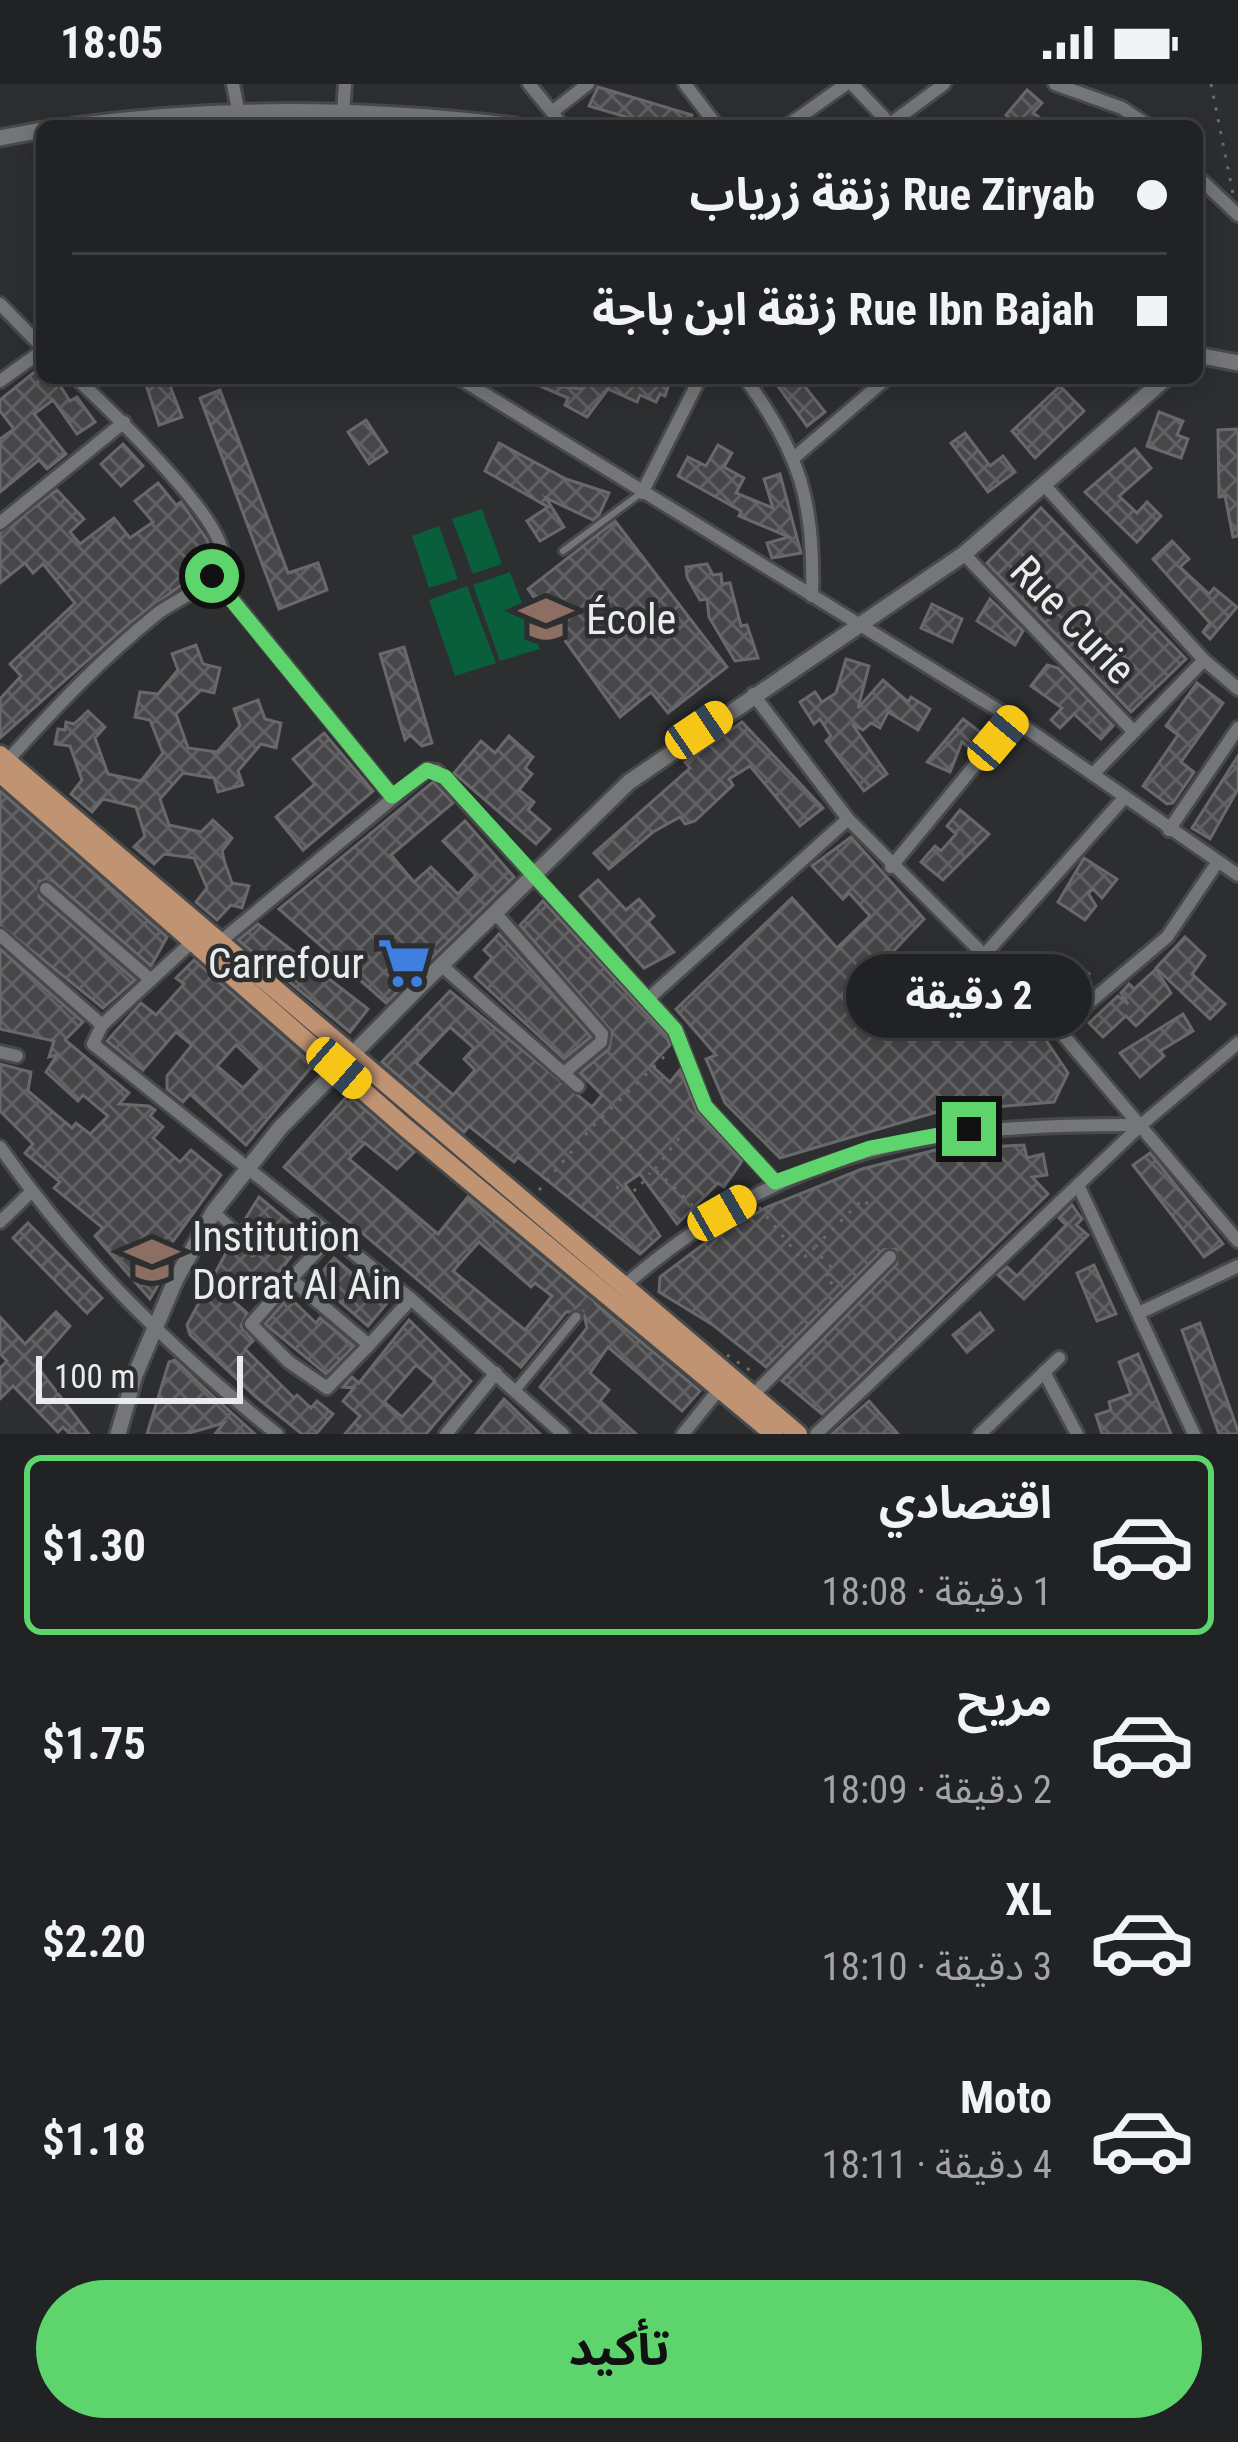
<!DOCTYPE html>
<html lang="ar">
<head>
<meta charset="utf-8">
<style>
	:root { --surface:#212224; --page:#292a2c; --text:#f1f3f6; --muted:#a2a4a6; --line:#3e3f41; --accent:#5ed56c }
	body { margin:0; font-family:"Roboto Condensed","Noto Sans Arabic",sans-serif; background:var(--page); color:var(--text); direction:rtl; height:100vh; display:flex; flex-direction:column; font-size:45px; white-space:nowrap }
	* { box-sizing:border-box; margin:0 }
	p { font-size:39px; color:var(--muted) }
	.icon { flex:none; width:66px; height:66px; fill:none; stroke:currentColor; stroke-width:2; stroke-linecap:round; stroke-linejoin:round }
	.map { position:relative; height:1350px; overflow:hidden; direction:ltr }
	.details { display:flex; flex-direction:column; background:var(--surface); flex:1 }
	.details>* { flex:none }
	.banner { position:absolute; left:36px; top:36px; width:1167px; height:264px; border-radius:18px; box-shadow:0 6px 30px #0003,0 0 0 3px var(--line); direction:rtl; display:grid; align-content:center; height:264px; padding:0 36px; background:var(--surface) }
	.scale { position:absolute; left:36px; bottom:30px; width:207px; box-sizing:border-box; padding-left:12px; border:6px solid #eaebec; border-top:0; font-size:33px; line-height:42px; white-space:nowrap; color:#eaebec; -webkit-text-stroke:9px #2c2e30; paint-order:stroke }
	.end { position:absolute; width:54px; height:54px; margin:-27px; border:15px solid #5ed56c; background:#111; box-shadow:0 0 0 6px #111 }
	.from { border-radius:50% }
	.bubble { position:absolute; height:84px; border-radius:42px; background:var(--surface); box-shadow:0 6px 30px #0003,0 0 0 3px var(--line); font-size:39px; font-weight:700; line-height:84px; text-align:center; direction:rtl }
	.car { position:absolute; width:36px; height:72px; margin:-36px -18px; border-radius:15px; box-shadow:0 0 9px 3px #0007; background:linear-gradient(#f5c518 24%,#345 0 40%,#f5c518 0 76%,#345 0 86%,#f5c518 0) }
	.banner b { display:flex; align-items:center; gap:42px; height:114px; font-size:45px }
	.banner b+b { border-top:3px solid var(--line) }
	.banner i { width:30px; height:30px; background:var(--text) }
	ul { padding:21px 0 0; list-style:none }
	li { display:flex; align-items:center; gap:36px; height:180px; margin:0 24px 18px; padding:0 12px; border:6px solid transparent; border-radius:18px }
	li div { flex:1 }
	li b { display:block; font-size:45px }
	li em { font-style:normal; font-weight:700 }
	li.selected { border-color:var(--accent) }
	li>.icon { width:108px; height:108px; stroke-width:1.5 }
	.primary-button { display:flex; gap:24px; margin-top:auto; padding:24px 36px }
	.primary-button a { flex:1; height:138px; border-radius:72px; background:var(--accent); color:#111; font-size:48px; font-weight:700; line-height:138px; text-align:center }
	.status { display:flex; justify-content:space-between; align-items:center; height:84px; padding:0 60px; background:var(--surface); direction:ltr }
	.status svg { height:33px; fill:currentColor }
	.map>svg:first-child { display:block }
	.garden { fill:#095e3b }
	.building { fill:url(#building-cross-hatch); stroke:#69686b; stroke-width:3; fill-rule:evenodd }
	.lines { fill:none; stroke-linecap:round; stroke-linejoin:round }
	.pedestrian-tunnel { stroke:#484a4c; stroke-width:9; stroke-dasharray:9 4.5; stroke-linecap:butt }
	.service-casing { stroke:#48494b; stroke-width:12 }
	.pedestrian-casing { stroke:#48494b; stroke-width:15 }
	.minor-casing { stroke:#48494b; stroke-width:18 }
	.tertiary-casing { stroke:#48494b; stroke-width:21 }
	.primary-casing { stroke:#48494b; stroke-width:24 }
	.path { stroke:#6a6b6d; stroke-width:3; stroke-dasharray:3 9; stroke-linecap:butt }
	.service { stroke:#747678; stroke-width:6 }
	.pedestrian { stroke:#747678; stroke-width:9 }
	.minor { stroke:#747678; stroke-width:12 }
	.tertiary { stroke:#747678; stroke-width:15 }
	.primary { stroke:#c09373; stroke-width:18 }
	.route { stroke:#5ed56c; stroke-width:15 }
	.labels { text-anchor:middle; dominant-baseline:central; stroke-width:9; stroke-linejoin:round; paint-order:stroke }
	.poi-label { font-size:42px; fill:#eaebec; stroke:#2c2e30; text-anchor:start }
	.street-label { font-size:42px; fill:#eaebec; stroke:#2c2e30 }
</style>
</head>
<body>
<div class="status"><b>18:05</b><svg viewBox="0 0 49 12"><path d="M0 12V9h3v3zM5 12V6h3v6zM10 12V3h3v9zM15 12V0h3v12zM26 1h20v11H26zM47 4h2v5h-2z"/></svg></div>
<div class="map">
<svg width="1238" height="1350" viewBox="0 0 1238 1350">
	<defs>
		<pattern id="building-cross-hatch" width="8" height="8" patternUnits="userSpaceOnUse" patternTransform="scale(3)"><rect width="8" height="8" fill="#474649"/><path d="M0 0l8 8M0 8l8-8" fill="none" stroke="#626163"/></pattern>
	</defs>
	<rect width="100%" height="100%" fill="#2c2e30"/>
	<g class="garden">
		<polygon points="482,425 502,480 473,490 452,435"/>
		<polygon points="439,442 458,495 429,504 412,452"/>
		<polygon points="510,488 540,565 500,577 473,501"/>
		<polygon points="467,502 496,579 455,592 429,516"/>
	</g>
	<g class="building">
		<polygon points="598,3 692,31 689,42 638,42 640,37 589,22"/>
		<polygon points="1027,6 1042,19 1033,29 1051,42 1020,42 1006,31"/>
		<polygon points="42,282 42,294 55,294 70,317 77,313 95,338 77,350 53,316 34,330 66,370 47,385 39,376 0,408 0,355 14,345 0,327 0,316"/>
		<polygon points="144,294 167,294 182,333 159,341"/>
		<polygon points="522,294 561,294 557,302 582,305 583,294 671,294 665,312 660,310 656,318 640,311 637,318 608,305 587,333 565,321 568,314"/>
		<polygon points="772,294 798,294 825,328 807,342"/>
		<polygon points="1060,302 1084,327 1035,374 1012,347"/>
		<polygon points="220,306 288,489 318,479 327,506 279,525 200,314"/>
		<polygon points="1159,328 1183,337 1177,351 1188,355 1181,374 1147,362"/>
		<polygon points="366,336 387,368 369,380 348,348"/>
		<polygon points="1238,345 1238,452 1233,453 1225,412 1219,413 1218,346"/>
		<polygon points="965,349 990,382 1003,372 1015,388 988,408 951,359"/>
		<polygon points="499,359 566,395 609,409 599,431 593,436 546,414 564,443 540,457 527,437 548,423 485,387"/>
		<polygon points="123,360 143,382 121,402 101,380"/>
		<polygon points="718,361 732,369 724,383 744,394 736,409 773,424 764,395 780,390 801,469 772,474 767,459 789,453 739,432 741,427 678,392 688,373 706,382"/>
		<polygon points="1135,365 1151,384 1119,412 1137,429 1147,418 1161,432 1137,458 1085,408"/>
		<polygon points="158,399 176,421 181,418 207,456 211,470 206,483 131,538 0,654 0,615 21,592 10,580 75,519 43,480 33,489 25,479 0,499 0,449 57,406 84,435 70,448 80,460 114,434 130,454 153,438 135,417"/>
		<polygon points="1041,424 1186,575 1131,628 987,479"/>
		<polygon points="615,437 727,583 668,629 651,608 620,633 528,505"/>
		<polygon points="1172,457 1189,475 1180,483 1209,510 1214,504 1237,523 1210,555 1203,548 1210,539 1153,475"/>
		<polygon points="707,480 713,491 721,490 722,500 730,499 741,542 747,541 758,574 735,577 709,533 707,515 700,516 687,493 686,483"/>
		<polygon points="990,515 1023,547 1015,561 977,537"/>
		<polygon points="932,520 962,535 952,558 921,544"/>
		<polygon points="196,561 203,580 220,584 214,609 201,606 176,630 188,664 217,668 240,642 234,625 258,616 265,635 281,639 276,664 261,660 238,687 243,701 218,708 214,694 183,689 160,715 169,741 201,748 213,736 232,754 222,767 225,779 232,799 249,802 242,824 231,821 217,836 196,818 207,804 194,774 164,770 154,780 134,763 145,752 136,723 103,715 92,728 71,710 82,696 70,662 55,660 58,645 65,646 66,638 74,640 88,627 105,643 95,654 108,690 141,697 163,669 150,636 135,633 140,608 158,610 178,586 172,570"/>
		<polygon points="404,563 432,659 422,662 410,651 405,656 380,570"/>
		<polygon points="846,575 869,582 858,624 883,596 908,618 911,613 930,625 918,646 888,628 880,644 871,639 863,646 852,640 887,690 864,707 826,657 831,652 820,635 814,640 800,618 815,608 822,618 836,609"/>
		<polygon points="1047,581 1058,584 1113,642 1101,655 1074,630 1060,644 1051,636 1062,624 1031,602"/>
		<polygon points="1197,599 1223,619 1181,678 1194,688 1173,719 1167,720 1143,702 1178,651 1166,642"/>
		<polygon points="963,635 984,651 972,666 962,658 950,688 927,678"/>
		<polygon points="742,638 823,724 800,742 750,682 729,695 733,701 695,737 685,740 680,733 653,748 609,785 594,769 690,684 685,678"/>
		<polygon points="324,649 373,707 303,766 276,733 315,700 293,675"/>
		<polygon points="509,652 533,673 525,684 532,690 519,706 534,718 528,726 550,745 536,760 454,689 481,657 495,669"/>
		<polygon points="1238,672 1238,705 1210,755 1192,744"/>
		<polygon points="433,698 453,719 391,771 414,798 431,783 458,810 476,791 443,757 465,737 514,793 386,919 279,825"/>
		<polygon points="0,707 167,853 151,882 53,797 39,797 39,813 135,896 103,924 0,841"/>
		<polygon points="960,726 989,750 943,796 921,778 935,762 941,767 956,750 947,742"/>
		<polygon points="851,753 924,835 886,875 962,942 1000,902 1029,931 1068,989 1054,1018 937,1028 780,1074 725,1019 706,975 716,971 676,925 792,814 837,864 870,832 849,809 843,815 812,782"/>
		<polygon points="1084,774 1117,795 1102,814 1093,805 1088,809 1096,822 1085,836 1058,818"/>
		<polygon points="598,796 626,826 639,815 654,832 648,838 674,868 644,884 580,812"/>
		<path d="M543 817 666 951 670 961 651 981 670 998 680 986 697 1028 742 1077 724 1103 718 1099 677 1140 640 1090 625 1100 660 1152 640 1170 518 1073 514 1078 469 1042 464 1048 382 978 450 907 592 1023 602 1011 580 989 609 965 612 948 520 841ZM450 943 474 964 464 975 475 986 453 1011 416 979Z"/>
		<polygon points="258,840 368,925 350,948 238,856"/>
		<polygon points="499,850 591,953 564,975 475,893 492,874 484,866"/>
		<polygon points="1185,853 1205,872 1192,890 1225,920 1210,935 1156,884"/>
		<polygon points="0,865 83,938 65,956 129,1009 119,1020 149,1022 155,1026 150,1032 163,1043 153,1054 180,1078 191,1066 221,1091 168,1164 176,1170 150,1215 95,1152 103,1144 54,1104 60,1098 25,1069 33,1060 0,1027 0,980 31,988 28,1007 72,1044 76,1039 90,1050 108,1032 83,1011 78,1017 46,988 57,971 49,973 54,957 0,945"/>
		<polygon points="1068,874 1089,890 1064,915 1047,902"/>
		<path d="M194 876 313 981 246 1061 190 1010 183 1018 167 1005V992L192 961 176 948 143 986 107 957 141 919 156 931 184 900 176 894ZM236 961 261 985 243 1004 217 982Z"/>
		<polygon points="1156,885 1171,909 1136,942 1126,932 1103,953 1089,939 1118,912 1128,920 1121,909 1129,900 1134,905"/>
		<polygon points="1183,930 1193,947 1160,967 1164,972 1140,993 1120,969"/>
		<path d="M348 1011 414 1068 397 1085 365 1059 349 1075 438 1150 468 1113 700 1307 682 1327 608 1263 590 1289 609 1306 600 1317 636 1350H592L540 1303 587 1244 583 1227 566 1228 521 1283 284 1083ZM479 1158 531 1203 535 1199 552 1212 525 1246 453 1187Z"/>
		<polygon points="1024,1061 1027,1074 1043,1070 1047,1091 1032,1093 1048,1110 822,1330 782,1297 897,1180 896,1165 883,1166 766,1283 713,1241 659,1208 660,1193 709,1156 767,1123 862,1085 935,1066"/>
		<polygon points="1150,1069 1223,1160 1204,1173 1133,1081"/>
		<polygon points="259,1113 306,1152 263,1210 248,1196 231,1215 247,1229 241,1242 253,1257 245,1265 294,1314 297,1311 311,1324 317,1317 333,1330 316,1350 302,1350 256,1313 190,1251 187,1241 233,1156 252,1172 262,1169 262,1158 242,1140"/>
		<polygon points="1072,1121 1082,1135 1076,1141 1088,1151 1024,1215 998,1191 1007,1183 1017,1192 1066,1141 1059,1134"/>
		<polygon points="28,1139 102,1214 87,1229 13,1154"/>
		<polygon points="334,1174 387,1219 368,1242 315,1196"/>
		<polygon points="1094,1181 1116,1230 1097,1237 1077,1189"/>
		<polygon points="289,1213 316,1239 320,1234 354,1262 326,1290 265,1240"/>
		<polygon points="56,1228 70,1242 36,1281 89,1350 70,1350 63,1343 58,1348 13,1302 0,1315 0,1284 7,1277 0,1270 0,1233 25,1260"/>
		<polygon points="980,1229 993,1246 967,1268 953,1251"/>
		<path d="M409 1236 471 1297 426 1350H345L360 1332 343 1317 354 1304 343 1303 352 1293 359 1299ZM416 1281 435 1297 402 1333 384 1318Z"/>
		<polygon points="1200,1239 1238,1347 1238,1350 1219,1350 1182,1246"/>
		<polygon points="1138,1270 1171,1350 1102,1350 1096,1331 1111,1326 1109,1318 1131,1310 1119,1278"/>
		<polygon points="175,1276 202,1302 255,1350 215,1350 224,1339 186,1350 147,1350 169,1278"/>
		<polygon points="504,1315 540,1350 476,1350"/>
		<polygon points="869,1317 898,1350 832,1350 843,1340"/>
	</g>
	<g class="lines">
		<polyline class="pedestrian-tunnel" points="576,1233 600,1205"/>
		<g class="service-casing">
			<polyline id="service" points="563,467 641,409"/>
		</g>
		<g class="pedestrian-casing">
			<g id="pedestrian">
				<polyline points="214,1127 255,1164"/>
				<polyline points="515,1307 576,1233"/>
			</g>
		</g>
		<g class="minor-casing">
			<g id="minor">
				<polyline points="233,0 241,42"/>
				<polyline points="529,0 552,28"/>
				<polyline points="685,0 717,42"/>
				<polyline points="852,0 892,42"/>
				<polyline points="1055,0 1122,24 1149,42"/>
				<polyline points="343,30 345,0"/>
				<polyline points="890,40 944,0"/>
				<polyline points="562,42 552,28 588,0"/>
				<polyline points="787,42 846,0"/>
				<polyline points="1197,92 1238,131"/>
				<polyline points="0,220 42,263"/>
				<polyline points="459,294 1013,635 1238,791"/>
				<path d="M745 294C800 369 815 419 812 512"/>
				<polyline points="0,297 42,267"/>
				<polyline points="796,372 887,294"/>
				<polyline points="1046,403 1204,576 1238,605"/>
				<polyline points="642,409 700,294"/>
				<polyline points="0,439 124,338"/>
				<polyline points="964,470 1134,648"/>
				<polyline points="213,492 392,712"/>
				<polyline points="753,610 848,735 1058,945 1238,1157"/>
				<path d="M7 677C54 625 103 573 158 529 178 514 222 499 222 469 221 432 105 321 76 294"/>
				<polyline points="1094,689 1204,576"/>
				<polyline points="1169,746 1238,644"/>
				<polyline points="891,783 1013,635"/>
				<polyline points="46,805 151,896"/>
				<polyline points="497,831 602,950 601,958 565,988"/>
				<polyline points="0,851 102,941"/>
				<polyline points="193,857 102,941 93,960 411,1215 563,1350"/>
				<polyline points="221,857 427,686 437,687 675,945 705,1022 775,1098"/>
				<polyline points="985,870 1124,714"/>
				<polyline points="441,881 578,1002"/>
				<polyline points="648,915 848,735"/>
				<polyline points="1058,945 1167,853 1217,779"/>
				<polyline points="0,968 17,972"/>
				<path d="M0 1063C77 1174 172 1266 277 1350"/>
				<polyline points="1078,1101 1194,1350"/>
				<polyline points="0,1138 31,1108"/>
				<polyline points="332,1151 291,1195 369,1261 411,1215"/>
				<polyline points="291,1195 251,1240 289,1278 327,1304 369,1261"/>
				<path d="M624 1202C786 1061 933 1040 1140 1041"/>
				<polyline points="1139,1229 1238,1182"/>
				<polyline points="1044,1288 1077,1350"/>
				<polyline points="753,1311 890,1173"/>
				<polyline points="446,1350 496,1289"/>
				<polyline points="683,1350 720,1304"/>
				<polyline points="816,1350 1141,1041 1238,959"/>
				<polyline points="980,1350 1059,1274"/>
			</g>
		</g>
		<g class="tertiary-casing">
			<g id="tertiary">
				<path d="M74 42C219 22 370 24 515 42"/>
				<polyline points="0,54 42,46"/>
				<polyline points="1197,271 1238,279"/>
				<polyline points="118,1350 135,1291 176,1195 214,1127 280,1044 419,903 629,698 964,470 1166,294"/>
			</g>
		</g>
		<g class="primary-casing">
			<g id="primary">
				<polyline points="0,671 798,1350"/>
				<polyline points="0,689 406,1044 774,1350"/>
			</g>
		</g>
		<g class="path">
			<polyline points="1211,0 1233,110"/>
			<polyline points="604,1037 701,1129"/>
			<polyline points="655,1085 697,1031"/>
			<polyline points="607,1095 623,1108 629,1101 636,1107 650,1089"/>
			<polyline points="539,1106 593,1042 668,969"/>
			<polyline points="759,1123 802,1176 813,1164 833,1185 825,1193 838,1205"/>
			<polyline points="815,1163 863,1115 874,1127"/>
			<polyline points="727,1271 751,1287"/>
		</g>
		<use href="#service" class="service"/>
		<use href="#pedestrian" class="pedestrian"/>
		<use href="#minor" class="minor"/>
		<use href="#tertiary" class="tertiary"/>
		<use href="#primary" class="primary"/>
	</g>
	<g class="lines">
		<polyline class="route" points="212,492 392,712 427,686 445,693 675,946 705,1022 775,1098 870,1064 969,1045"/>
	</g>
	<defs>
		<g id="school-bare" transform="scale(4.14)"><path d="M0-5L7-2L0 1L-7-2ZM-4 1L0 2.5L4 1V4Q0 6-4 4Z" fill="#8d6e63" stroke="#2c2e30" stroke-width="2.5" paint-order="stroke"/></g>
		<g id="supermarket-bare" transform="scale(4.14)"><path d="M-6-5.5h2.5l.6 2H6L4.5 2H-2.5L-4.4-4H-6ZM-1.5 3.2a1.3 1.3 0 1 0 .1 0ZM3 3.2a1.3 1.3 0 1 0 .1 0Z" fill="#3f7fe0" stroke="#2c2e30" stroke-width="2.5" paint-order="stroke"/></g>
	</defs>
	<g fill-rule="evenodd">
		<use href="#school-bare" x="546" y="535"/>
		<use href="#supermarket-bare" x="404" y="879"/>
		<use href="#school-bare" x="152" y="1176"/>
	</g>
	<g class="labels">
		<g class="poi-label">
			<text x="586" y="535">École</text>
			<text x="364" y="879" text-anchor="end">Carrefour</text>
			<text x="192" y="1152">Institution<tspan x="192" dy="48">Dorrat Al Ain</tspan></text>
		</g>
		<g class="street-label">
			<text transform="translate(1073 536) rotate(46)">Rue Curie</text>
		</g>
	</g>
</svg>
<div class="scale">100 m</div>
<i class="end from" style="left:212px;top:492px"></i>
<i class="end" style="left:969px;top:1045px"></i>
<div class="bubble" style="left:846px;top:870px;width:246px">2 دقيقة</div>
<i class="car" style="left:699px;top:646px;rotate:56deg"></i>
<i class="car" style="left:998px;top:654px;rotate:40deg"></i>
<i class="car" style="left:339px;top:984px;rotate:131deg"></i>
<i class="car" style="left:722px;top:1129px;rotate:60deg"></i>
<div class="banner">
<b><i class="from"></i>Rue Ziryab زنقة زرياب</b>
<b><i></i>Rue Ibn Bajah زنقة ابن باجة</b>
</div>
</div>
<section class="details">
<ul>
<li class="selected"><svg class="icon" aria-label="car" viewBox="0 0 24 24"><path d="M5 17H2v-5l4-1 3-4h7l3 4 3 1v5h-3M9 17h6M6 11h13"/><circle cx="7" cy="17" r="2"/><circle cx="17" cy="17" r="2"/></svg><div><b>اقتصادي</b><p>1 دقيقة · 18:08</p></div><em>$1.30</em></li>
<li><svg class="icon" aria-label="car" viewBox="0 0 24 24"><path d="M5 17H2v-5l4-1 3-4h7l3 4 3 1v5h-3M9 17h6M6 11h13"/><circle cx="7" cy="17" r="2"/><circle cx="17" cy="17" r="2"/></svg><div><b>مريح</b><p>2 دقيقة · 18:09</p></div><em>$1.75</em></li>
<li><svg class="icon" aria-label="car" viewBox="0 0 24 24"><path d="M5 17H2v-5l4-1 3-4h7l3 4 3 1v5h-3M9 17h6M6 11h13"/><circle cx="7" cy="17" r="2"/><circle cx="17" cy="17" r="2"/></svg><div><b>XL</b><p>3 دقيقة · 18:10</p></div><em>$2.20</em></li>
<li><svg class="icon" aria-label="car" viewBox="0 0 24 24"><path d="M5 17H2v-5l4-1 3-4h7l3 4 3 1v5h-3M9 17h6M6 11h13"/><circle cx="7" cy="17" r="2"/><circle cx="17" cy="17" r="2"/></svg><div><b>Moto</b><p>4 دقيقة · 18:11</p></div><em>$1.18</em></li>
</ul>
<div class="primary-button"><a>تأكيد</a></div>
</section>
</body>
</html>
